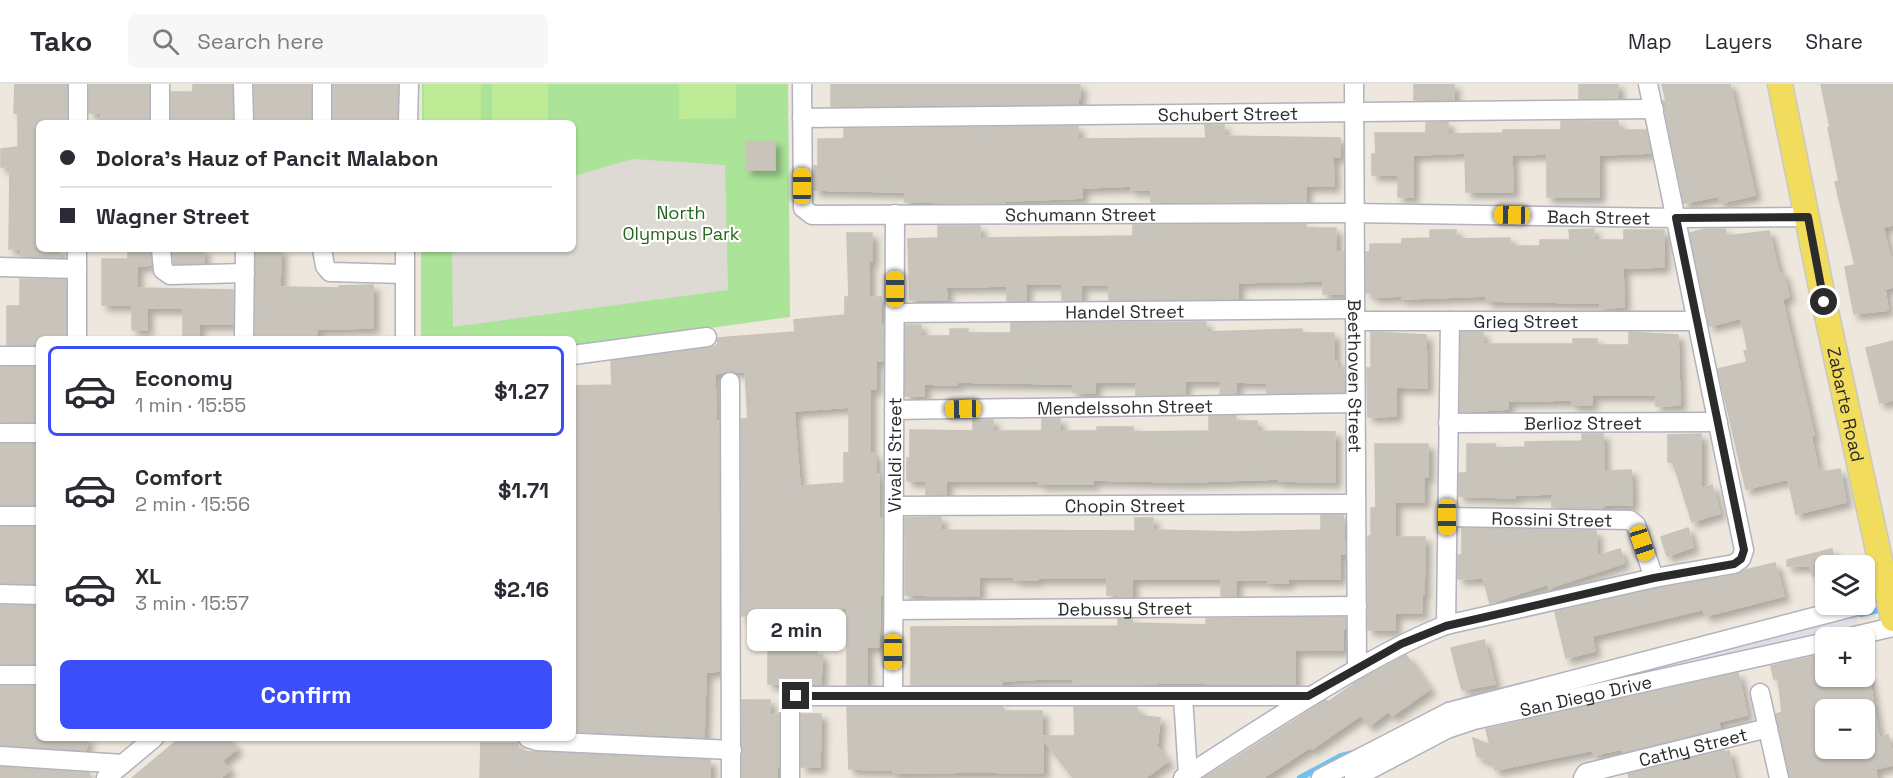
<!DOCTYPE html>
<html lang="en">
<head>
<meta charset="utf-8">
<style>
	:root { --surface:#fff; --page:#f7f7f7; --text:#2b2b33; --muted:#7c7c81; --line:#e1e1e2; --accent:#3c4efa }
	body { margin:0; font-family:"Space Grotesk",sans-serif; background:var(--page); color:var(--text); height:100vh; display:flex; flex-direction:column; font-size:22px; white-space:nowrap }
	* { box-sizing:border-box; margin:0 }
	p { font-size:20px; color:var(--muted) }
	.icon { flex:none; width:33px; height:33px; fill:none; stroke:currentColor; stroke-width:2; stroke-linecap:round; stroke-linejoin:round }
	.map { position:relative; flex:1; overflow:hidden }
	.panel { position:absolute; left:36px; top:252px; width:540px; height:405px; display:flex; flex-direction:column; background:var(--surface); border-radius:9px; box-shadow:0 2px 4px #0004 }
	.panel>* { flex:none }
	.banner { position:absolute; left:36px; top:36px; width:540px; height:132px; border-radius:9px; box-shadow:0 2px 4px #0004; display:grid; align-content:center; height:132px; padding:0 24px; background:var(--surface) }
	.fabs { position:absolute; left:1815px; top:471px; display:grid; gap:12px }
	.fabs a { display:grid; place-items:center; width:60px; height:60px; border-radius:9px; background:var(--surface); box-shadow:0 2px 4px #0004; font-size:30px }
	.end { position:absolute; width:27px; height:27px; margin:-14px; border:8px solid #2b2b2b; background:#fff; box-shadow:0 0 0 3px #fff }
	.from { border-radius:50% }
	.bubble { position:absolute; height:42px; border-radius:9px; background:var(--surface); box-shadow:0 2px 4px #0004; font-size:20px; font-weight:700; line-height:42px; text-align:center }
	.car { position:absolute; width:18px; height:36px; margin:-18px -9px; border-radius:8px; box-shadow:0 0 4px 2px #0007; background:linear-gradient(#f5c518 24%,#345 0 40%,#f5c518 0 76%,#345 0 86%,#f5c518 0) }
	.banner b { display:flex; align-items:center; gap:21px; height:57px; font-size:22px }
	.banner b+b { border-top:2px solid var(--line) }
	.banner i { width:15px; height:15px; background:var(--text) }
	ul { padding:10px 0 0; list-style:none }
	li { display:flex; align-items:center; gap:18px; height:90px; margin:0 12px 9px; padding:0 12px; border:3px solid transparent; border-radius:9px }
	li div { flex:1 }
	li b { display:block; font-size:22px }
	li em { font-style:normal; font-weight:700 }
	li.current { border-color:var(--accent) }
	li>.icon { width:54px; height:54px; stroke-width:1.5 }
	.cta { display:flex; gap:12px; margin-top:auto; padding:12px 24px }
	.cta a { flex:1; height:69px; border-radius:9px; background:var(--accent); color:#fff; font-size:24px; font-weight:700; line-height:69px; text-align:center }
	header { display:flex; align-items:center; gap:36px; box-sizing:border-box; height:84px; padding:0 30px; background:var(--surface); border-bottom:2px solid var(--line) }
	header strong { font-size:28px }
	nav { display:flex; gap:33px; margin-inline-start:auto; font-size:21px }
	.search { width:420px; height:54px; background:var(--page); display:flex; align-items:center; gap:15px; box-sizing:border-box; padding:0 21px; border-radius:9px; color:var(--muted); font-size:22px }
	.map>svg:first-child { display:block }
	.industrial { fill:#e0dde5 }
	.green { fill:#abe399 }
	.pitch { fill:#beeb95 }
	.plaza { fill:#dddad4 }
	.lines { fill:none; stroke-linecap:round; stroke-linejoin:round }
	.stream { stroke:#6fc1ef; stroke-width:6 }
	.building { fill:#c8c4bc; stroke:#c8c3b6; stroke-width:1.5; fill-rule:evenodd; filter:url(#shadow) }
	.minor-casing { stroke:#b1b2be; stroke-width:21 }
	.major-casing { stroke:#c8c8c8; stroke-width:27 }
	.minor { stroke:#fff; stroke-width:18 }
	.major { stroke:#f1dc5d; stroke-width:24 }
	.route { stroke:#2b2b2b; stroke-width:8 }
	.labels { text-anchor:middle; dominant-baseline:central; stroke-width:4.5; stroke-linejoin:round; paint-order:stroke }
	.street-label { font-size:18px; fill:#2b2b2b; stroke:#fff }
	.park-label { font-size:18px; fill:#23681a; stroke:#fff }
</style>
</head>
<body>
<header>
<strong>Tako</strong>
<div class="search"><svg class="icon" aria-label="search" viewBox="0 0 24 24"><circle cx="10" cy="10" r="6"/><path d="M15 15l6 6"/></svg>Search here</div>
<nav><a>Map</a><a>Layers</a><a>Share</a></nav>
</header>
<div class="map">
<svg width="1893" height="694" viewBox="0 0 1893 694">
	<defs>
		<filter id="shadow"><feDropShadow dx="5.5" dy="5.5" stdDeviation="3" flood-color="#0004"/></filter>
	</defs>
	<rect width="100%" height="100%" fill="#ede7dd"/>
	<polygon class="industrial" points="1829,521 1853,521 1858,540 1453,633 1337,694 1303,694 1446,617"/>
	<polygon class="green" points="422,0 788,0 790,233 573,263 573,255 421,255 421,165 573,165 573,39 422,39"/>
	<g class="pitch">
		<rect x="424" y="0" width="57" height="39"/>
		<rect x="492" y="0" width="56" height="39"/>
		<polygon points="679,0 736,0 736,34 679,35"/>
	</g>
	<polygon class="plaza" points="633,75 725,81 728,206 453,243 452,165 573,165 573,92"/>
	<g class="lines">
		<g class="stream">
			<polyline points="1861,530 1887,524"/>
			<polyline points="1580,604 1602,597"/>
			<polyline points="1300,694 1341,672 1354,669"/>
		</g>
	</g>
	<g class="building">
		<polygon points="15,0 67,0 67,39 39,39 39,97 35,97 35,131 37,131 38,165 60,165 59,173 21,172 21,165 9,165 10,83 1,83 1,65 18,63 18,29 14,29"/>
		<polygon points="89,0 149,0 149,39 101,39 101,29 89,29"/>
		<polygon points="193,0 232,0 233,38 171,39 171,8 193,8"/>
		<polygon points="254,0 311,0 311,39 255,38"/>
		<polygon points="333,0 398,0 397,39 333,39"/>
		<polygon points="831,0 1080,0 1080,15 1078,15 1078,20 831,22"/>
		<rect x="1414" y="0" width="40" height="16"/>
		<polygon points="1579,0 1618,0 1618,14 1579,15"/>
		<polygon points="1662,0 1730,0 1755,111 1720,119 1719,112 1684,119 1663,17 1666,17"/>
		<polygon points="1821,0 1893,0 1893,141 1883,143 1890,173 1893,173 1893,203 1885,205 1888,226 1854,230 1845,183 1855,181 1835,98 1839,97 1828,44 1830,43"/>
		<polygon points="1561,37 1618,37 1618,46 1646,46 1651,69 1599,71 1599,113 1547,113 1547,70 1512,71 1513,108 1466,108 1465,69 1413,71 1413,113 1398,113 1398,91 1372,91 1372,70 1376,70 1375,49 1426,49 1426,39 1448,38 1448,50 1503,49 1503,46 1561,46"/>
		<polygon points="1205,41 1224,41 1224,52 1340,54 1340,73 1333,73 1334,102 1306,102 1306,118 1151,118 1151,106 1131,106 1131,102 1082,104 1082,114 1005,117 1005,119 905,118 905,108 814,106 814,82 818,82 818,55 844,55 844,45 1078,42 1078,55 1206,54"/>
		<polygon points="775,57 775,86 746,86 746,58"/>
		<polygon points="1306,140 1306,144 1336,144 1336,168 1344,168 1344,210 1323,210 1323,197 1263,198 1238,199 1238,215 1109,216 1109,201 1081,201 1081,216 1062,216 1062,200 1026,200 1026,217 1007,217 1007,202 946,203 947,216 910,216 908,155 938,154 938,142 980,142 980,154 1133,152 1133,141"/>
		<polygon points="1594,145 1594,156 1624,156 1624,146 1664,146 1664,183 1623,184 1624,223 1600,224 1600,219 1486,217 1486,212 1402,215 1402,212 1373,213 1373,209 1366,209 1366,168 1370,168 1370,160 1402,160 1402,155 1430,154 1430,146 1456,146 1456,155 1510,154 1510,162 1540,162 1540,156 1570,156 1569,146"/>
		<polygon points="1705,145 1725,145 1727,152 1769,147 1779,190 1783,189 1789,213 1782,215 1814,351 1811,352 1818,385 1821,385 1822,388 1840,385 1846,418 1796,430 1788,395 1746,405 1718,285 1747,278 1744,267 1748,266 1741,234 1709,242 1690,149"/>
		<path d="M847 149H872V177H869V213H881V241H883V277H876V305H870V369H875L876 390H879V434H882V511H880L879 563H867V601H847V524L742 532 741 335H748L745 288 729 287 715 290 716 337H719V587L706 588 704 653 573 647V302L612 301 611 277 708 264 717 261 718 254 795 248 794 236 845 231V213H849ZM849 323V369H844V399L800 402 794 327Z"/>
		<polygon points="128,165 150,165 151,181 137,182 137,204 233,206 233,240 199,240 199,253 183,253 183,224 147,224 147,246 132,246 132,221 102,221 102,175 128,175"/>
		<polygon points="172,165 204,165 204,179 174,180"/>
		<polygon points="256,165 281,165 280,203 339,204 339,202 373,201 373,244 317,245 316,255 255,255"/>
		<polygon points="20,195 66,196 66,255 39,255 39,261 7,261 7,222 20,222"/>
		<polygon points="1206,238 1206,248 1302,245 1302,249 1334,249 1334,277 1337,277 1337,284 1344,284 1344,308 1267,309 1267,299 1236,298 1236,310 1220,310 1221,297 1185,297 1185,310 1136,311 1136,298 1095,298 1095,309 1073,308 1073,300 958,298 957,301 924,300 924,312 905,312 906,241 921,241 921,252 950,252 950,245 968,245 968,249 1011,249 1011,239"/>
		<polygon points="1371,248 1426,251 1427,304 1396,303 1396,332 1368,333 1367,284 1371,284"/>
		<polygon points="1461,248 1483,248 1483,260 1573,260 1573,255 1597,255 1597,261 1629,261 1629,248 1678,251 1680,321 1656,322 1656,311 1592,311 1592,321 1572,321 1572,316 1508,317 1508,325 1460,328"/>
		<polygon points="1893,257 1893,316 1880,319 1866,264"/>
		<rect x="0" y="283" width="39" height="55"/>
		<polygon points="1209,332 1236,332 1236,337 1257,337 1257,347 1335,348 1335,398 1279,397 1279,395 1186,398 1093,396 1093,400 1039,400 1039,397 946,397 946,411 926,411 926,397 907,397 907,374 910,374 910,346 973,347 973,336 993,336 993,347 1042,347 1042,335 1060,335 1060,347 1097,347 1097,343 1133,343 1133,348 1209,347"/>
		<polygon points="1582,350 1603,350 1604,387 1631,386 1632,421 1604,421 1604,423 1596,424 1552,423 1552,410 1515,411 1515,414 1459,412 1459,389 1467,389 1467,360 1495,360 1495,364 1525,363 1525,358 1582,357"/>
		<polygon points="1701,350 1701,405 1712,401 1720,429 1692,438 1673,378 1668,378 1668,351"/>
		<rect x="0" y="360" width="39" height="61"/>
		<polygon points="1375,360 1428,360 1428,393 1424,393 1424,418 1395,418 1395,453 1425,453 1424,510 1422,510 1422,529 1395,529 1395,546 1368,546 1368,452 1371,452 1371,424 1376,424"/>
		<polygon points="1321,431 1343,431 1345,470 1340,470 1340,495 1288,495 1288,499 1268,499 1268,496 1236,496 1236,512 1221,512 1221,495 1132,495 1132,513 1118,513 1118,511 1107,511 1107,494 1038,494 1038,496 1014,496 1014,493 979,493 979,512 905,511 905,434 941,433 941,446 1135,447 1135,434 1153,434 1153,446 1237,448 1321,446"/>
		<polygon points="0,443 39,443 39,500 0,499"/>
		<polygon points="1462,444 1596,447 1597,472 1620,465 1624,479 1549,504 1548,500 1490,519 1483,494 1458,495 1458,471 1462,471"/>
		<polygon points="1688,444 1693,463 1667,472 1661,453"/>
		<polygon points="1832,465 1836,482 1826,482 1826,489 1813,492 1810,482 1787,482 1787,476"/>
		<polygon points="1775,479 1784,512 1705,532 1704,525 1592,552 1595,567 1566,574 1555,528 1656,505 1736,491 1746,486"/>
		<polygon points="0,521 39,522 39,580 0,580"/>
		<polygon points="1345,533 1346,545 1343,545 1343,566 1295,566 1295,600 1162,599 1137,601 1073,601 1073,595 1041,595 1002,597 1002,601 911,601 911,543 1118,542 1118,535 1132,535 1132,539 1206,541 1206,535"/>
		<polygon points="1484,556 1495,600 1462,606 1451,564"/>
		<polygon points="817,566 817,571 822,571 821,600 768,600 768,567"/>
		<path d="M1826 570V592H1869L1879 654 1888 651 1893 671V681L1875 685 1877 694H1790L1776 630 1782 628 1778 594 1774 595 1771 582ZM1864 620V664H1826V626H1838Z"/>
		<polygon points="1406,571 1430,605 1392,632 1389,627 1369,642 1361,631 1312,665 1310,663 1263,694 1204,694 1317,622 1326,616 1328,618 1358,597"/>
		<polygon points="1738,589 1747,631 1718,638 1720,644 1623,668 1622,665 1594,671 1593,666 1495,686 1493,678 1477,672 1473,654 1490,661 1486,645"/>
		<polygon points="0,602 38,602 39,654 88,654 86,666 1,661"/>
		<polygon points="742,616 770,616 770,631 779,630 779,683 777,683 777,694 742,694"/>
		<polygon points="847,623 1002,623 1005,627 1042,627 1042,652 1075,652 1074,623 1137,623 1137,631 1160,634 1157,662 1168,677 1145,694 1073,694 1043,655 1043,689 981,688 893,689 893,686 849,685"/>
		<polygon points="801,630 821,630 820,683 801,683"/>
		<polygon points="180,654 228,654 237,665 222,677 230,686 221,694 132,694"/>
		<polygon points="481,659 518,659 518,667 536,668 710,676 710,694 480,694"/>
		<polygon points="1724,666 1725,668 1729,667 1735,694 1629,694 1628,690"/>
		<polygon points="0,683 89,689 91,694 0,694"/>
	</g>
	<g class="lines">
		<g class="minor-casing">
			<g id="minor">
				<polyline points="160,0 160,39"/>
				<polyline points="243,0 244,39"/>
				<path id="s1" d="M802 0 803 124 812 131 1354 129 1676 134 1808 133"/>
				<path id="s2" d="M1354 0 1357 585"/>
				<path id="s3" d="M802 34 1654 25"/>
				<polyline points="78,39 78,0"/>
				<polyline points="322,39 322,0"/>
				<polyline points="408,39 409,0"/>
				<polyline points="161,165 163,186 170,191 245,189"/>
				<polyline points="322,165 325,182 330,188 404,190"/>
				<polyline points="0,183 77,185"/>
				<path id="s4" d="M895 229 1355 225"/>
				<path id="s5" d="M1355 237H1697"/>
				<polyline points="77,255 77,165"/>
				<polyline points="244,255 245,165"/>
				<polyline points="405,255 405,165"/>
				<polyline points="573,271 707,253"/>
				<polyline points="0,272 39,272"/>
				<polyline points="730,298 731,694"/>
				<path id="s6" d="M894 326 1355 319"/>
				<path id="s7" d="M1448 339 1718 338"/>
				<polyline points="0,349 39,349"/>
				<path id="s8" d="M894 422 1356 420"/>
				<polyline points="0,432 39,432"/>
				<path id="s9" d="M1447 433 1630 436 1636 441 1654 494"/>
				<polyline points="0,510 39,511"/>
				<path id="s10" d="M894 526 1357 522"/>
				<polyline points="1446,541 1450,237"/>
				<polyline points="1846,554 1893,543"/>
				<polyline points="0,591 39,591"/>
				<polyline points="1760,609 1779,694"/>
				<path id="s11" d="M893 611 895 130"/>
				<polyline points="1183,612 1188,691"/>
				<polyline points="528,654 537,657 732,666"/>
				<polyline points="0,672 123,680"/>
				<polyline points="106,694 154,654"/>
				<polyline points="790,694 790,621 792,614 797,612 1308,612"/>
				<path d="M1183 694C1240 657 1296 620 1355 586 1385 569 1414 553 1446 541L1654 494 1734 480 1741 475 1744 466 1648 0"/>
				<polyline points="1321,694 1449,628 1864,520"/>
				<path id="s12" d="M1354 694 1447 645 1474 636 1826 558"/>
				<path id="s13" d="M1583 694 1586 689 1768 644"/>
			</g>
		</g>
		<g class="major-casing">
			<g id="major">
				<path id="s14" d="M1780 0 1824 218 1893 535"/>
			</g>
		</g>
		<use href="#minor" class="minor"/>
		<use href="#major" class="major"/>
	</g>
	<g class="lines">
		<polyline class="route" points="796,612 1308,612 1401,560 1446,542 1654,494 1734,480 1741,475 1744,466 1676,134 1808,133 1824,218"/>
	</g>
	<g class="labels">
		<g class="street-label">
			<text stroke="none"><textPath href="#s3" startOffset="426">Schubert Street</textPath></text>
			<text stroke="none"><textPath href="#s1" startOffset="404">Schumann Street</textPath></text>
			<text stroke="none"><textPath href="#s1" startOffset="922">Bach Street</textPath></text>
			<text stroke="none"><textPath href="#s4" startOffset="230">Handel Street</textPath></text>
			<text stroke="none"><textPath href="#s5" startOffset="171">Grieg Street</textPath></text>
			<text stroke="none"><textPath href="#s2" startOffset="292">Beethoven Street</textPath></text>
			<text stroke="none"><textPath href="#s14" startOffset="327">Zabarte Road</textPath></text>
			<text stroke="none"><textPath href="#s6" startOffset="231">Mendelssohn Street</textPath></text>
			<text stroke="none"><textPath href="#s7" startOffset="135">Berlioz Street</textPath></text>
			<text stroke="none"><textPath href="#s11" startOffset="240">Vivaldi Street</textPath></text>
			<text stroke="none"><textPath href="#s8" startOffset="231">Chopin Street</textPath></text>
			<text stroke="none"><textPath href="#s9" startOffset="105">Rossini Street</textPath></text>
			<text stroke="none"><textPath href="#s10" startOffset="231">Debussy Street</textPath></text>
			<text stroke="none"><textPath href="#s12" startOffset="248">San Diego Drive</textPath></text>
			<text stroke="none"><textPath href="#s13" startOffset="116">Cathy Street</textPath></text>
		</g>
		<g class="park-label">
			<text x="681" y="128">North<tspan x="681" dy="21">Olympus Park</tspan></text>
		</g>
	</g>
</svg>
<div class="fabs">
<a><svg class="icon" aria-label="layers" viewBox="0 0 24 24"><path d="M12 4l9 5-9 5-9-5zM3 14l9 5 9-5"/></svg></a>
<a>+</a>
<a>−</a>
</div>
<i class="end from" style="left:1824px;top:218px"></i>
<i class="end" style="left:796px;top:612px"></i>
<div class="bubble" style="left:747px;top:525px;width:99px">2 min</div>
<i class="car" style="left:802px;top:102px;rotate:0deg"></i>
<i class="car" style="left:1512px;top:131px;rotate:271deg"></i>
<i class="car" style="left:895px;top:205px;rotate:0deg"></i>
<i class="car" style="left:963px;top:325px;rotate:269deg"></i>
<i class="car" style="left:1447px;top:433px;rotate:180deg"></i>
<i class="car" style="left:1642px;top:459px;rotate:162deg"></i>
<i class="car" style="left:893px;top:568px;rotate:180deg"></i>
<div class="banner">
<b><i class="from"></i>Dolora's Hauz of Pancit Malabon</b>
<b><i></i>Wagner Street</b>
</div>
<section class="panel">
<ul>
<li class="current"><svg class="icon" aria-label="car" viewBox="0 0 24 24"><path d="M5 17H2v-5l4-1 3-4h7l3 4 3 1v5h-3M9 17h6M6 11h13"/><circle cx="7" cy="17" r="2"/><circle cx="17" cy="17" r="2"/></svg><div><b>Economy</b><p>1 min · 15:55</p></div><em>$1.27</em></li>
<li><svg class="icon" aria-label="car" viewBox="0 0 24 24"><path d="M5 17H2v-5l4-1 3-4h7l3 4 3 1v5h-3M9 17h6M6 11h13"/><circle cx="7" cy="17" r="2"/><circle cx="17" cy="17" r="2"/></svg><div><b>Comfort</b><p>2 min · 15:56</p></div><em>$1.71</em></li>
<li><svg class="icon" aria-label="car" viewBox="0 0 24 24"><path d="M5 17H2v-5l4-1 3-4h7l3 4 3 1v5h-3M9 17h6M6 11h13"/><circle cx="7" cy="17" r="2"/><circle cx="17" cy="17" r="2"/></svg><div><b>XL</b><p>3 min · 15:57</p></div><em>$2.16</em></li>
</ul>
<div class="cta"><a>Confirm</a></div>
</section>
</div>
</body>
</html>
